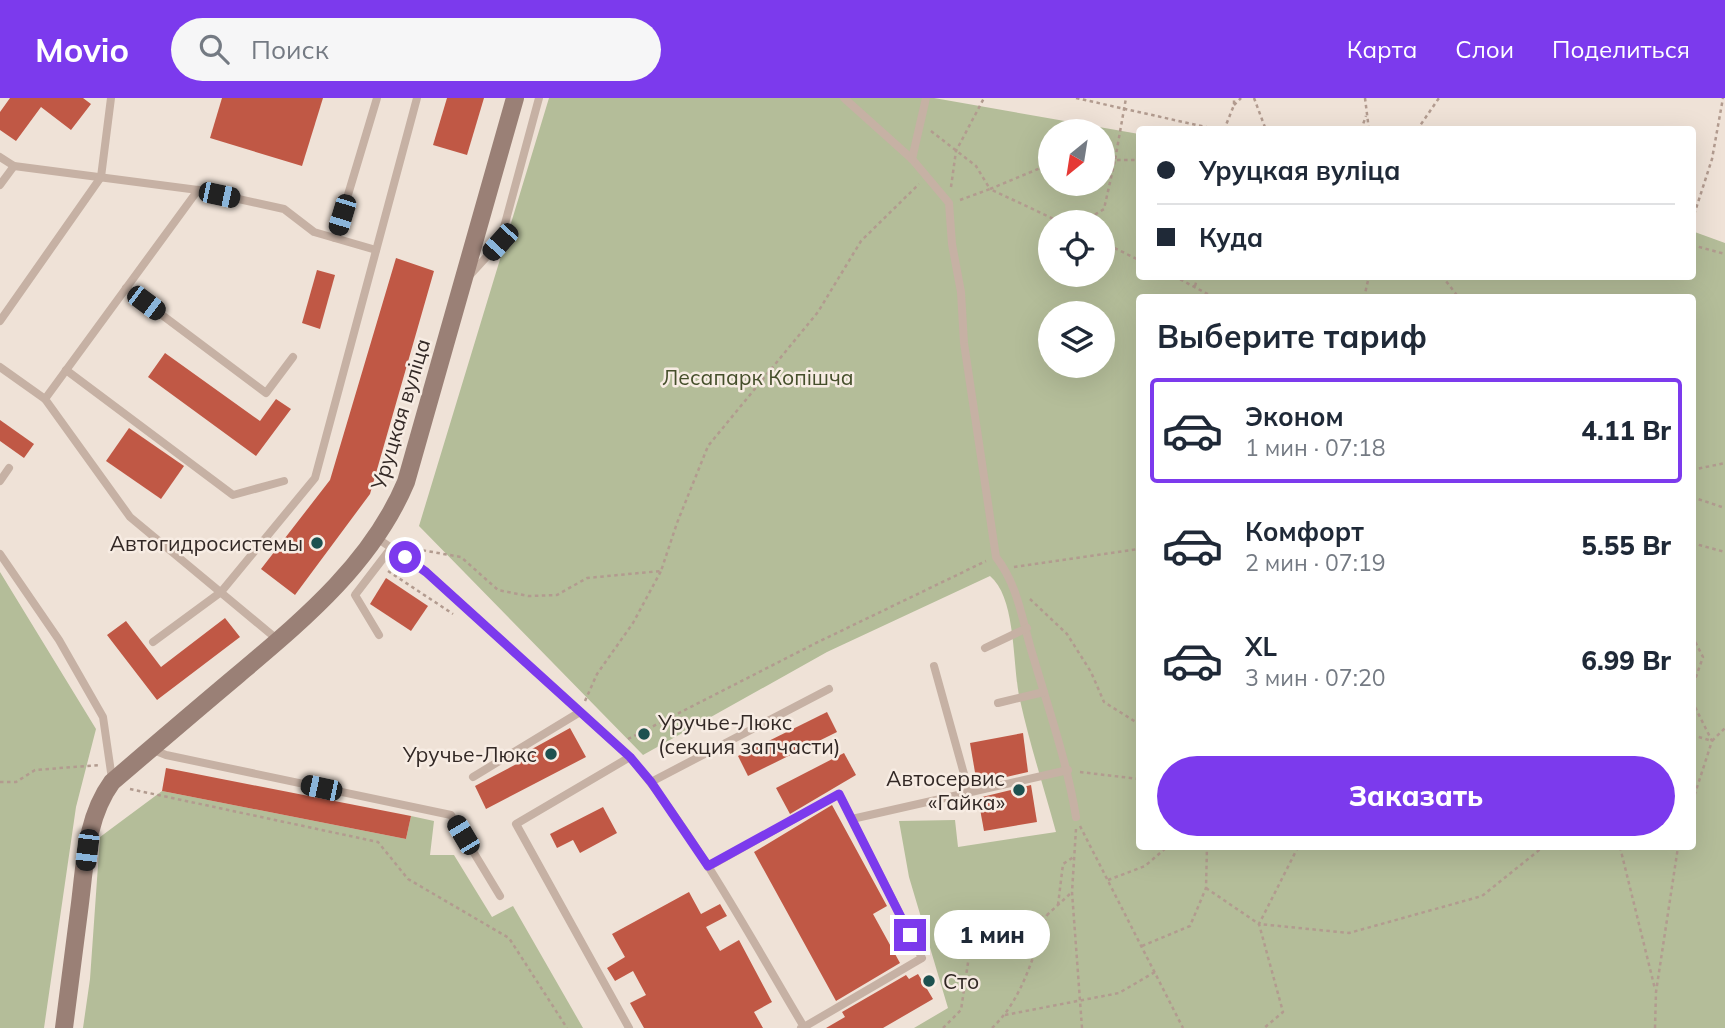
<!DOCTYPE html>
<html lang="ru">
<head>
<meta charset="utf-8">
<style>
	:root { --surface:#fff; --page:#f6f6f7; --text:#1f2937; --muted:#747a83; --line:#e0e1e3; --accent:#7c3aed }
	body { margin:0; font-family:Mulish,sans-serif; background:var(--page); color:var(--text); height:100vh; display:flex; flex-direction:column; font-size:26px; white-space:nowrap }
	* { box-sizing:border-box; margin:0 }
	p { font-size:23px; color:var(--muted) }
	.icon { flex:none; width:38px; height:38px; fill:none; stroke:currentColor; stroke-width:2; stroke-linecap:round; stroke-linejoin:round }
	.map { position:relative; flex:1; overflow:hidden }
	.details { position:absolute; left:1136px; top:196px; width:560px; height:556px; display:flex; flex-direction:column; background:var(--surface); border-radius:7px; box-shadow:0 7px 28px #0002 }
	.details>* { flex:none }
	.guide { position:absolute; left:1136px; top:28px; width:560px; height:154px; border-radius:7px; box-shadow:0 7px 28px #0002; display:grid; align-content:center; height:154px; padding:0 21px; background:var(--surface) }
	.needle { width:46px; rotate:210deg }
	.controls { position:absolute; left:1038px; top:21px; display:grid; gap:14px }
	.controls a { display:grid; place-items:center; width:77px; height:77px; border-radius:50%; background:var(--surface); box-shadow:0 7px 28px #0002; font-size:35px }
	.end { position:absolute; width:32px; height:32px; margin:-16px; border:9px solid #7c3aed; background:#fff; box-shadow:0 0 0 4px #fff }
	.from { border-radius:50% }
	.bubble { position:absolute; height:49px; border-radius:24px; background:var(--surface); box-shadow:0 7px 28px #0002; font-size:23px; font-weight:800; line-height:49px; text-align:center }
	.car { position:absolute; width:21px; height:42px; margin:-21px -10px; border-radius:9px; box-shadow:0 0 5px 2px #0007; background:linear-gradient(#222 24%,#8ab4d8 0 40%,#222 0 76%,#8ab4d8 0 86%,#222 0) }
	.guide b { display:flex; align-items:center; gap:24px; height:66px; font-size:26px }
	.guide b+b { border-top:2px solid var(--line) }
	.guide i { width:18px; height:18px; background:var(--text) }
	ul { padding:0; list-style:none }
	li { display:flex; align-items:center; gap:21px; height:105px; margin:0 14px 10px; padding:0 7px; border:4px solid transparent; border-radius:7px }
	li div { flex:1 }
	li b { display:block; font-size:26px }
	li em { font-style:normal; font-weight:800 }
	li.on { border-color:var(--accent) }
	li>.icon { width:63px; height:63px; stroke-width:1.5 }
	h2 { padding:0 21px; font-size:32px; line-height:84px }
	.cta { display:flex; gap:14px; margin-top:auto; padding:14px 21px }
	.cta a { flex:1; height:80px; border-radius:42px; background:var(--accent); color:#fff; font-size:28px; font-weight:800; line-height:80px; text-align:center }
	header { display:flex; align-items:center; gap:42px; box-sizing:border-box; height:98px; padding:0 35px; background:var(--accent); color:#fff }
	header strong { font-size:33px }
	nav { display:flex; gap:38px; margin-inline-start:auto; font-size:24px }
	.search { width:490px; height:63px; background:var(--page); display:flex; align-items:center; gap:18px; box-sizing:border-box; padding:0 24px; border-radius:38px; color:var(--muted); font-size:26px }
	.map>svg:first-child { display:block }
	.green { fill:#b4bd99; fill-rule:evenodd }
	.building { fill:#c05845 }
	.lines { fill:none; stroke-linecap:round; stroke-linejoin:round }
	.path { stroke:#b29b8f; stroke-width:2.5; stroke-dasharray:3.5 3.5; stroke-linecap:butt }
	.lane { stroke:#c6b1a4; stroke-width:8 }
	.secondary { stroke:#9a8076; stroke-width:18 }
	.route { stroke:#7c3aed; stroke-width:9 }
	.poi-dot { fill:#1d5150; stroke:#f7ece3; stroke-width:2.5 }
	.labels { text-anchor:middle; dominant-baseline:central; stroke-width:5; stroke-linejoin:round; paint-order:stroke }
	.park-label { font-size:21px; fill:#454f2b; stroke:#f7ece3 }
	.street-label { font-size:21px; fill:#322825; stroke:#f7ece3 }
	.poi-label { font-size:21px; fill:#322825; stroke:#f7ece3; text-anchor:end }
</style>
</head>
<body>
<header>
<strong>Movio</strong>
<div class="search"><svg class="icon" aria-label="search" viewBox="0 0 24 24"><circle cx="10" cy="10" r="6"/><path d="M15 15l6 6"/></svg>Поиск</div>
<nav><a>Карта</a><a>Слои</a><a>Поделиться</a></nav>
</header>
<div class="map">
<svg width="1725" height="930" viewBox="0 0 1725 930">
	<rect width="100%" height="100%" fill="#efe2d7"/>
	<g class="green">
		<path d="M549 0H934L1139 36V178H1692V133L1725 145V930H914L948 910 909 779 899 723 955 722 958 749 1056 734C1044 690 1030 647 1020 602 1012 569 1017 500 990 478L827 554 643 657 419 428ZM1050 33H1102V86H1050ZM1050 124H1102V177H1050ZM1139 200H1692V749H1139ZM1050 215H1102V268H1050Z"/>
		<polygon points="0,474 96,631 76,709 44,930 0,930"/>
		<polygon points="162,693 406,741 411,718 434,723 430,757 454,757 492,819 513,808 583,930 83,930 90,881 100,739"/>
	</g>
	<g class="building">
		<polygon points="10,0 83,0 91,6 71,32 41,9 16,43 0,32 0,14"/>
		<polygon points="222,0 323,0 302,68 210,40"/>
		<polygon points="447,0 484,0 467,57 433,47"/>
		<polygon points="396,160 434,173 370,396 295,497 261,471 330,382"/>
		<polygon points="317,172 335,177 320,231 302,225"/>
		<polygon points="165,255 260,323 276,301 291,311 256,358 148,279"/>
		<polygon points="0,322 34,346 24,360 0,343"/>
		<polygon points="129,330 184,368 161,401 106,363"/>
		<polygon points="386,480 428,508 411,533 370,506"/>
		<polygon points="225,520 240,539 157,602 107,537 126,523 161,569"/>
		<polygon points="827,614 837,634 748,678 738,658"/>
		<polygon points="570,630 586,659 486,711 475,688 526,661 523,656"/>
		<polygon points="1023,635 1028,674 977,686 970,645"/>
		<polygon points="844,655 856,677 790,716 776,690"/>
		<polygon points="166,670 411,718 406,741 162,693"/>
		<polygon points="1031,687 1037,724 984,733 978,700"/>
		<polygon points="832,707 887,808 873,816 900,865 836,903 754,754"/>
		<polygon points="603,709 617,735 580,755 573,742 557,750 550,736"/>
		<polygon points="689,794 701,816 720,806 727,818 706,829 720,853 739,842 772,904 754,914 763,930 644,930 630,905 646,897 633,873 615,883 607,870 625,859 612,836"/>
		<polygon points="918,876 933,901 883,930 826,930 845,919 842,914 906,877 909,881"/>
	</g>
	<g class="lines">
		<g class="path">
			<polyline points="1076,0 1219,32"/>
			<polyline points="1254,0 1266,32"/>
			<polyline points="1365,0 1369,32"/>
			<polyline points="1234,7 1241,0"/>
			<polyline points="1224,32 1234,7 1234,0"/>
			<polyline points="1361,32 1366,18"/>
			<polyline points="1417,32 1439,0"/>
			<polyline points="931,33 976,68 990,91 1050,66"/>
			<polyline points="1102,62 1115,62 1126,0"/>
			<polyline points="951,89 956,53 984,0"/>
			<polyline points="960,102 990,91 1060,124"/>
			<polyline points="1692,123 1712,61 1723,0"/>
			<polyline points="1083,124 1104,111 1115,62 1139,62"/>
			<polyline points="1102,144 1139,162"/>
			<polyline points="1692,147 1725,156"/>
			<polyline points="1174,178 1215,200"/>
			<polyline points="1442,178 1459,200"/>
			<polyline points="1195,188 1198,178"/>
			<polyline points="1364,200 1369,178"/>
			<polyline points="1692,372 1725,365"/>
			<polyline points="1692,399 1725,410"/>
			<polyline points="1692,445 1725,454"/>
			<polyline points="416,454 421,452 461,459 498,492 528,498 557,497 587,480 661,473 677,425 708,348 818,214 861,143 919,86"/>
			<polyline points="1014,469 1139,451"/>
			<polyline points="388,473 453,516"/>
			<polyline points="1030,501 1067,536 1091,574 1104,604 1139,626"/>
			<polyline points="1692,538 1703,559 1692,590"/>
			<polyline points="585,603 597,576 633,525 661,473"/>
			<polyline points="1692,603 1712,643 1692,705"/>
			<polyline points="1692,637 1712,643 1725,630"/>
			<polyline points="628,641 816,545 986,463"/>
			<polyline points="1080,674 1139,681"/>
			<polyline points="0,684 16,684 35,672 100,667"/>
			<polyline points="130,691 378,744 408,781 509,840 567,930"/>
			<polyline points="1080,728 1183,930"/>
			<polyline points="1076,731 1072,794 1082,930"/>
			<polyline points="1298,749 1259,826 1349,835 1482,798 1543,749"/>
			<polyline points="1620,749 1655,891"/>
			<polyline points="1108,782 1145,768 1167,749"/>
			<polyline points="1206,790 1259,826 1283,914 1264,930"/>
			<polyline points="1058,807 1063,766 1075,758"/>
			<polyline points="1142,848 1190,828 1206,790 1207,749"/>
			<polyline points="1005,917 1119,895 1155,874"/>
			<polyline points="943,930 961,912 969,858 1011,832 1047,817 1072,794"/>
			<path d="M992 930C1023 901 1034 856 1047 817"/>
			<polyline points="1655,930 1656,894 1678,749"/>
		</g>
		<g class="lane">
			<path d="M844 0 912 61 949 105 952 146 961 194 964 245 996 459C1019 489 1022 523 1033 558 1049 612 1067 664 1076 719"/>
			<polyline points="0,59 14,68 198,92 284,111 314,134 376,152"/>
			<polyline points="912,61 926,0"/>
			<polyline points="0,87 14,68"/>
			<polyline points="198,92 45,301 130,419 278,542"/>
			<polyline points="335,140 377,0"/>
			<polyline points="469,178 500,144 539,0"/>
			<polyline points="126,190 266,295 293,259"/>
			<polyline points="0,223 101,79 111,0"/>
			<polyline points="0,269 45,301"/>
			<polyline points="66,272 233,397 284,383"/>
			<polyline points="0,383 9,370"/>
			<path d="M377 440 426 474 630 659C698 741 749 837 804 929L801 930"/>
			<polyline points="0,456 59,542 103,619 112,681"/>
			<polyline points="379,537 355,497 391,450"/>
			<polyline points="153,544 221,494 315,380 417,0"/>
			<polyline points="985,550 1027,530"/>
			<polyline points="934,568 969,694"/>
			<polyline points="998,605 1044,594"/>
			<polyline points="151,651 166,657 451,717 500,798"/>
			<polyline points="473,679 580,614"/>
			<polyline points="651,684 829,591"/>
			<polyline points="852,721 1068,672"/>
			<polyline points="708,769 839,696 922,860 804,929"/>
			<polyline points="629,930 516,726 630,659"/>
		</g>
		<path class="secondary" d="M64 930C69 891 74 852 79 813 85 769 85 721 112 684 154 648 196 612 239 576 304 521 372 465 406 384L515 0"/>
	</g>
	<g class="lines">
		<polyline class="route" points="405,459 426,474 630,659 651,684 708,768 839,696 910,837"/>
	</g>
	<g class="poi-dot">
		<circle cx="317" cy="445" r="7"/>
		<circle cx="644" cy="636" r="7"/>
		<circle cx="551" cy="656" r="7"/>
		<circle cx="1019" cy="692" r="7"/>
		<circle cx="929" cy="883" r="7"/>
	</g>
	<g class="labels">
		<g class="park-label">
			<text x="758" y="279">Лесапарк Копішча</text>
		</g>
		<g class="street-label">
			<text transform="translate(400 316) rotate(-73)">Уруцкая вуліца</text>
		</g>
		<g class="poi-label">
			<text x="303" y="445">Автогидросистемы</text>
			<text x="658" y="624" text-anchor="start">Уручье-Люкс<tspan x="658" dy="24">(секция запчасти)</tspan></text>
			<text x="537" y="656">Уручье-Люкс</text>
			<text x="1005" y="680">Автосервис<tspan x="1005" dy="24">«Гайка»</tspan></text>
			<text x="943" y="883" text-anchor="start">Сто</text>
		</g>
	</g>
</svg>
<div class="controls">
<a><svg class="needle" viewBox="-14 -14 28 28"><path d="M0-13l5 13h-10z" fill="#e53935"/><path d="M0 13l5-13h-10z" fill="#747a83"/></svg></a>
<a><svg class="icon" aria-label="locate" viewBox="0 0 24 24"><circle cx="12" cy="12" r="6"/><path d="M12 2v4M12 18v4M2 12h4M18 12h4"/></svg></a>
<a><svg class="icon" aria-label="layers" viewBox="0 0 24 24"><path d="M12 4l9 5-9 5-9-5zM3 14l9 5 9-5"/></svg></a>
</div>
<i class="end from" style="left:405px;top:459px"></i>
<i class="end" style="left:910px;top:837px"></i>
<div class="bubble" style="left:934px;top:812px;width:116px">1 мин</div>
<i class="car" style="left:219px;top:97px;rotate:102deg"></i>
<i class="car" style="left:342px;top:117px;rotate:197deg"></i>
<i class="car" style="left:500px;top:144px;rotate:222deg"></i>
<i class="car" style="left:146px;top:205px;rotate:127deg"></i>
<i class="car" style="left:321px;top:690px;rotate:282deg"></i>
<i class="car" style="left:463px;top:737px;rotate:329deg"></i>
<i class="car" style="left:87px;top:752px;rotate:187deg"></i>
<div class="guide">
<b><i class="from"></i>Уруцкая вуліца</b>
<b><i></i>Куда</b>
</div>
<section class="details">
<h2>Выберите тариф</h2>
<ul>
<li class="on"><svg class="icon" aria-label="car" viewBox="0 0 24 24"><path d="M5 17H2v-5l4-1 3-4h7l3 4 3 1v5h-3M9 17h6M6 11h13"/><circle cx="7" cy="17" r="2"/><circle cx="17" cy="17" r="2"/></svg><div><b>Эконом</b><p>1 мин · 07:18</p></div><em>4.11 Br</em></li>
<li><svg class="icon" aria-label="car" viewBox="0 0 24 24"><path d="M5 17H2v-5l4-1 3-4h7l3 4 3 1v5h-3M9 17h6M6 11h13"/><circle cx="7" cy="17" r="2"/><circle cx="17" cy="17" r="2"/></svg><div><b>Комфорт</b><p>2 мин · 07:19</p></div><em>5.55 Br</em></li>
<li><svg class="icon" aria-label="car" viewBox="0 0 24 24"><path d="M5 17H2v-5l4-1 3-4h7l3 4 3 1v5h-3M9 17h6M6 11h13"/><circle cx="7" cy="17" r="2"/><circle cx="17" cy="17" r="2"/></svg><div><b>XL</b><p>3 мин · 07:20</p></div><em>6.99 Br</em></li>
</ul>
<div class="cta"><a>Заказать</a></div>
</section>
</div>
</body>
</html>
